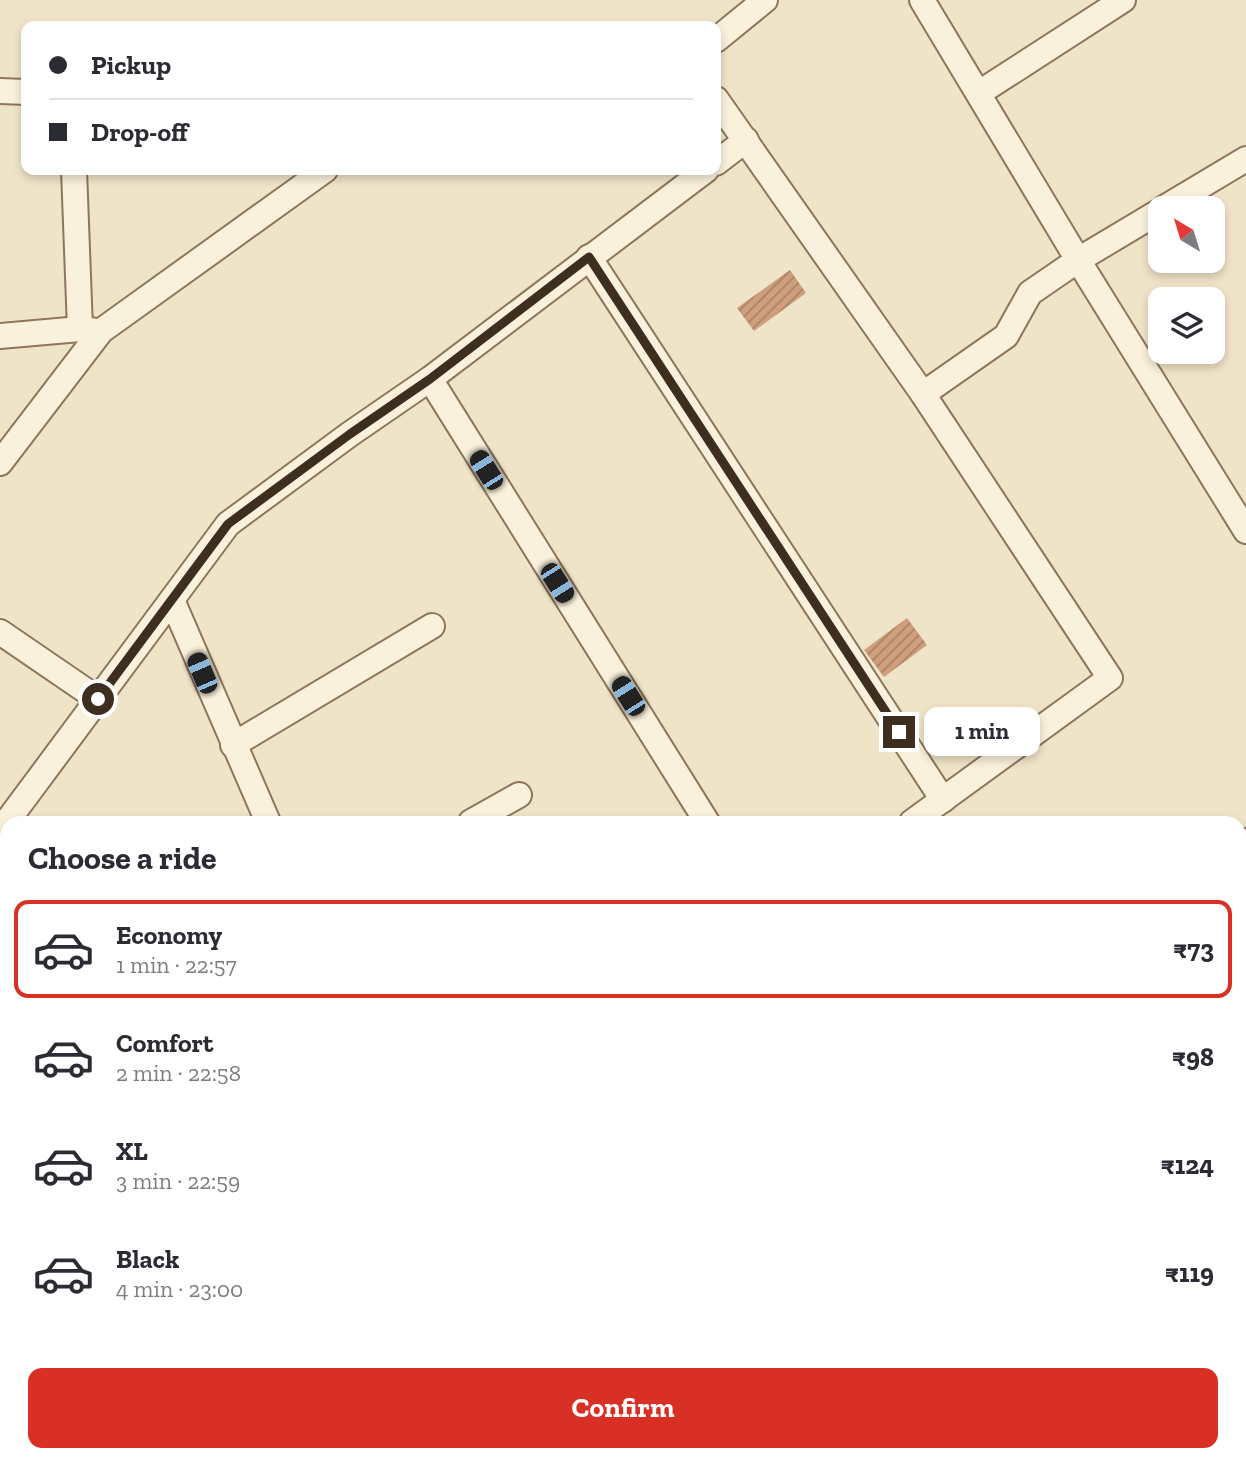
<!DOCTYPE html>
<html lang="en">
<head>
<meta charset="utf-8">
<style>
	:root { --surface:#fff; --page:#f7f7f7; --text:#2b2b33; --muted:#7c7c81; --line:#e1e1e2; --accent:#d93025 }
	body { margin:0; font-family:"Zilla Slab",serif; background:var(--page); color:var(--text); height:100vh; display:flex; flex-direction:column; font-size:26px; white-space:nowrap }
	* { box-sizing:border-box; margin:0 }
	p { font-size:23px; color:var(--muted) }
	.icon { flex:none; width:38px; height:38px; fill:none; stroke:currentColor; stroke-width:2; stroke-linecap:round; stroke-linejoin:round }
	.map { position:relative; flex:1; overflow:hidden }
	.panel { position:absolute; left:0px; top:816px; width:1246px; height:646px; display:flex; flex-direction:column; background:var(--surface); border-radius:21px 21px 0 0; box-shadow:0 4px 10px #0003 }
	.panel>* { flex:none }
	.guide { position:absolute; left:21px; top:21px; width:700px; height:154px; border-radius:14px; box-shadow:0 4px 10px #0003; display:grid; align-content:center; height:154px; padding:0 28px; background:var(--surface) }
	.needle { width:46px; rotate:322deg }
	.tools { position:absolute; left:1148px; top:196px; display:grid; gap:14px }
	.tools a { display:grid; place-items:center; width:77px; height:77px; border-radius:14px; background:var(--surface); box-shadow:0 4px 10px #0003; font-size:35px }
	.end { position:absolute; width:32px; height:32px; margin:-16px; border:9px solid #3d2e20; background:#fff; box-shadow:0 0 0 4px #fff }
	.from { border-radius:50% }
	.bubble { position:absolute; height:49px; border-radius:14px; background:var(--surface); box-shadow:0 4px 10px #0003; font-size:23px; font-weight:700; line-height:49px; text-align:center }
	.car { position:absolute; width:21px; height:42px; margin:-21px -10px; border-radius:9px; box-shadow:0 0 5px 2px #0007; background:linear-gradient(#222 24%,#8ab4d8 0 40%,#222 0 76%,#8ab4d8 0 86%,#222 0) }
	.guide b { display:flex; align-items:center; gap:24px; height:66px; font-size:26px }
	.guide b+b { border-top:2px solid var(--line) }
	.guide i { width:18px; height:18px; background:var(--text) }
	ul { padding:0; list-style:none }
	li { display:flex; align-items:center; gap:21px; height:98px; margin:0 14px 10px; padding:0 14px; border:4px solid transparent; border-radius:14px }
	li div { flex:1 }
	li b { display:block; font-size:26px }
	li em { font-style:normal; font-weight:700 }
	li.active { border-color:var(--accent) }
	li>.icon { width:63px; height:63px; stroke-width:1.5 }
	h2 { padding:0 28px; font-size:32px; line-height:84px }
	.button { display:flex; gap:14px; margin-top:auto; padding:14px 28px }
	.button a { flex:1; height:80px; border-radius:14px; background:var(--accent); color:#fff; font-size:28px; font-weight:700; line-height:80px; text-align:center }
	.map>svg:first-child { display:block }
	.building { fill:url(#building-hatch) }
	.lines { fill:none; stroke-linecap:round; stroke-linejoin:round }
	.minor-casing { stroke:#8d765c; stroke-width:28 }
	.minor { stroke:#faf1dc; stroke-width:24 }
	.route { stroke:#3d2e20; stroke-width:9 }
</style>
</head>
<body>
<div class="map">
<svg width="1246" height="1460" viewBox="0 0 1246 1460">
	<defs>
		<pattern id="building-hatch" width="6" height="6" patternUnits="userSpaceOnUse" patternTransform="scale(1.75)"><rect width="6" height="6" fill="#cf9f7d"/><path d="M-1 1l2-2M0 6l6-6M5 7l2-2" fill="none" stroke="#a98266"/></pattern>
	</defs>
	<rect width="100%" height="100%" fill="#f0e4c8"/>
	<g class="building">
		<polygon points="790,270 806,293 754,331 737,308"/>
		<polygon points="907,618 927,645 884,677 864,650"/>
	</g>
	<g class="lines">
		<g class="minor-casing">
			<g id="minor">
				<polyline points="922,0 1078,260 1246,531"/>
				<polyline points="716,40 765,0"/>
				<polyline points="0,91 26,92"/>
				<polyline points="979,93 1123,0"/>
				<polyline points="716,99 923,394 1110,678 912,822"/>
				<polyline points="716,163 746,140"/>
				<polyline points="74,170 80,329"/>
				<polyline points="1164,208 1246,159"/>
				<polyline points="589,257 943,800"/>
				<polyline points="0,336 80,329 97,331"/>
				<polyline points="430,379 707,822"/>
				<polyline points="923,394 1006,336 1030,293 1078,260 1160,211"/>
				<polyline points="0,463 101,331 325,170"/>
				<polyline points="172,600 268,822"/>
				<polyline points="0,632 98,699"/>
				<polyline points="233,745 432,626"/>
				<polyline points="471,822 519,795"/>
				<polyline points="0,831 228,524 350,434 430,379 706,170"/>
				<polyline points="1239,847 1246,841"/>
				<polyline points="0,1024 7,1019"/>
				<polyline points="1239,1077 1246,1071"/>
				<polyline points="1239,1291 1246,1342"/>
				<polyline points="0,1332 7,1329"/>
				<polyline points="1239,1410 1246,1407"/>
				<polyline points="873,1454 876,1460"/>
				<polyline points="1086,1454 1088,1460"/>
				<polyline points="251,1460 262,1454"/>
				<polyline points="750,1460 761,1454"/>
				<polyline points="1127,1460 1140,1454"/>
			</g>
		</g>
		<use href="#minor" class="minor"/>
	</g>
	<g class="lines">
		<polyline class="route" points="98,699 228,524 350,434 430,379 589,257 899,732"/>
	</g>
</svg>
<div class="tools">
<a><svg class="needle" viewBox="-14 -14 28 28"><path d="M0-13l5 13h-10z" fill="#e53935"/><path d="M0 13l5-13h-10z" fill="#7c7c81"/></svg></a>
<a><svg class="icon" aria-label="layers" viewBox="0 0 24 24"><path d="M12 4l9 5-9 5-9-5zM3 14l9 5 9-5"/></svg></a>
</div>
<i class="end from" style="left:98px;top:699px"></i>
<i class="end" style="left:899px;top:732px"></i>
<div class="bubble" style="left:924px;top:707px;width:116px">1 min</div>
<i class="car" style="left:486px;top:470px;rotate:328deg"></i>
<i class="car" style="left:557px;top:583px;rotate:148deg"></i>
<i class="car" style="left:202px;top:673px;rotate:337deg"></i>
<i class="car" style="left:628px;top:696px;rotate:328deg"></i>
<div class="guide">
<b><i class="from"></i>Pickup</b>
<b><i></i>Drop-off</b>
</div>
<section class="panel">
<h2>Choose a ride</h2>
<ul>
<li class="active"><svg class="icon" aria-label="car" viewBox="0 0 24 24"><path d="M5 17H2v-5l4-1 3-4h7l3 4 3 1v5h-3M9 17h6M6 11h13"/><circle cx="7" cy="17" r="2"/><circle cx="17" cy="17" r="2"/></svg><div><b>Economy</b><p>1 min · 22:57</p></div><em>₹73</em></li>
<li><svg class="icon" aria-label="car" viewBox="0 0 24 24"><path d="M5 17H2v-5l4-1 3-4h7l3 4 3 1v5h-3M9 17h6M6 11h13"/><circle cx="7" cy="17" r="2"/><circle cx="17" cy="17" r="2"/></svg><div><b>Comfort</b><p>2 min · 22:58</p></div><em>₹98</em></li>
<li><svg class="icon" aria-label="car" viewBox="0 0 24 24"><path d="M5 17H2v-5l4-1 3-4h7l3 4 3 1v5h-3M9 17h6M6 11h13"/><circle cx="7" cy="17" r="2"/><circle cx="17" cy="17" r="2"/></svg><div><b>XL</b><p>3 min · 22:59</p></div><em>₹124</em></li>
<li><svg class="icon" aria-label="car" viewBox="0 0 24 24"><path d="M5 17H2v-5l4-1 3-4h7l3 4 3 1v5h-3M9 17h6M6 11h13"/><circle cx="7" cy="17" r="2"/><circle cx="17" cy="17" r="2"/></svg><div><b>Black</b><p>4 min · 23:00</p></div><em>₹119</em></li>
</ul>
<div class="button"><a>Confirm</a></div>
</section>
</div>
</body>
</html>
